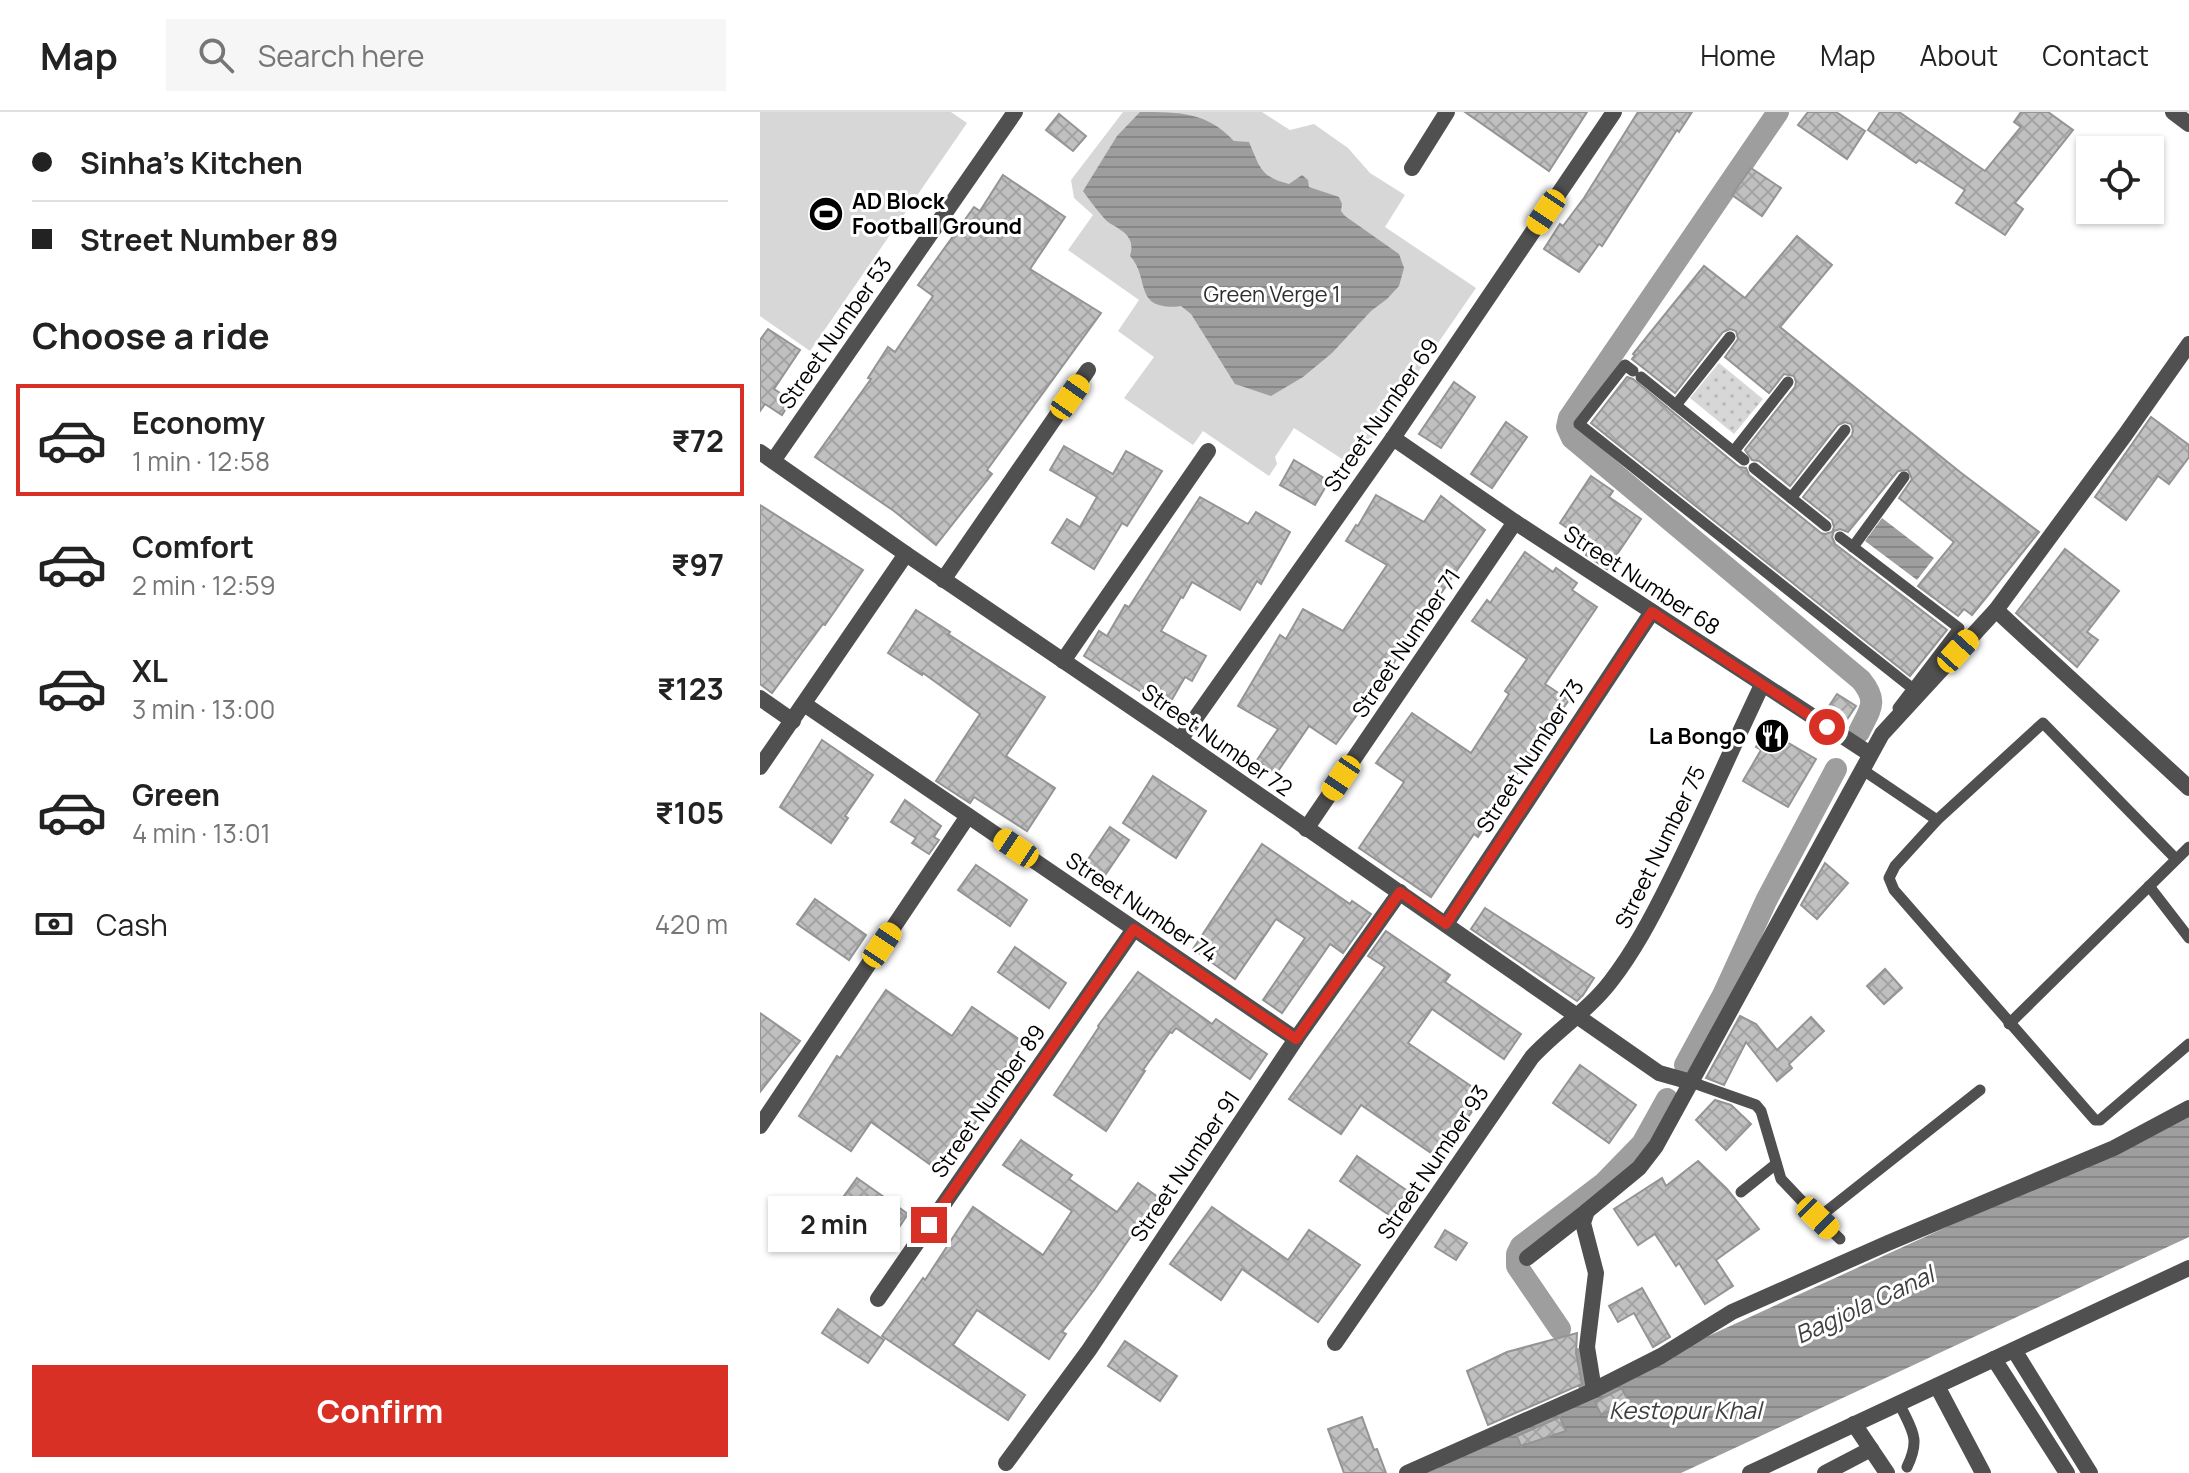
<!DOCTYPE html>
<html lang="en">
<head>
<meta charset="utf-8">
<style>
	:root { --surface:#fff; --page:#f6f6f6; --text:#222; --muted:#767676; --line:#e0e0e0; --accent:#d93025 }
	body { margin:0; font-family:Manrope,sans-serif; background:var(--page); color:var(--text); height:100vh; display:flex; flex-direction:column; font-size:30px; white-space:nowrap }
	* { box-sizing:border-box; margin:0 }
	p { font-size:26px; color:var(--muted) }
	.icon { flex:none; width:44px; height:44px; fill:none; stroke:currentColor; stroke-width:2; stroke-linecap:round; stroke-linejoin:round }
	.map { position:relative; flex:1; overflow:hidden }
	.details { display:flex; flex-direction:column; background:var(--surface); width:760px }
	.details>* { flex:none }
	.guide { display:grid; align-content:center; height:176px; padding:0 32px; background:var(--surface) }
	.fabs { position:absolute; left:1316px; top:24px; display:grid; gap:16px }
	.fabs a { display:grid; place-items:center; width:88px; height:88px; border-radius:0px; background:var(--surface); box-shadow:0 2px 6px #0004; font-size:40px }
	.end { position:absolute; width:36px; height:36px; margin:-18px; border:10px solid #d93025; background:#fff; box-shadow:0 0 0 4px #fff }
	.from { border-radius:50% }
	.bubble { position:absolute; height:56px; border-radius:0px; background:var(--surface); box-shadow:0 2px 6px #0004; font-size:26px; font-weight:700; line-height:56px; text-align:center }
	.car { position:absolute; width:24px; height:48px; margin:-24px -12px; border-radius:10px; box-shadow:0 0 6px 2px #0007; background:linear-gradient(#f5c518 24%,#345 0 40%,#f5c518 0 76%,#345 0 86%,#f5c518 0) }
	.guide b { display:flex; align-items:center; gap:28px; height:76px; font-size:30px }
	.guide b+b { border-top:2px solid var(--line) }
	.guide i { width:20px; height:20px; background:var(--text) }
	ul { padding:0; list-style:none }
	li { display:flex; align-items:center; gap:24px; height:112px; margin:0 16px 12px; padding:0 16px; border:4px solid transparent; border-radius:0px }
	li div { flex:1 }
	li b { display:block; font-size:30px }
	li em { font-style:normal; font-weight:700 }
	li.active { border-color:var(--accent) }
	li>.icon { width:72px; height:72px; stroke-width:1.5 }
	h2 { padding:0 32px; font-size:36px; line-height:96px }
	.pay { display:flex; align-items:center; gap:20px; height:88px; padding:0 32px; font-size:30px }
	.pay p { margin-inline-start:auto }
	.button { display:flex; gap:16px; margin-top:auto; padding:16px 32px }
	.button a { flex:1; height:92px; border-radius:0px; background:var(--accent); color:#fff; font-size:32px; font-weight:700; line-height:92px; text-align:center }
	header { display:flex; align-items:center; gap:48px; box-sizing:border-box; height:112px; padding:0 40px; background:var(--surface); border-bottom:2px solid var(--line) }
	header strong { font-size:38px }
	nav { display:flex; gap:44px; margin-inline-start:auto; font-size:28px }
	.search { width:560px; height:72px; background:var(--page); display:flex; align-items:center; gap:20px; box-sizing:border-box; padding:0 28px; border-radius:0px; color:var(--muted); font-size:30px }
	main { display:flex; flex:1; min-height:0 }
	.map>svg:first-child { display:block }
	.green { fill:#d7d7d7 }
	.garden { fill:url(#garden-dots) }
	.water { fill:url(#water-rules) }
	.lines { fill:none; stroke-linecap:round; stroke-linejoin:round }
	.canal { stroke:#9e9e9e; stroke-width:22 }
	.building { fill:url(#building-cross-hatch); stroke:#949494; stroke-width:2 }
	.service { stroke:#505050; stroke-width:11 }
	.minor { stroke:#505050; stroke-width:16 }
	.tertiary { stroke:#505050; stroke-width:16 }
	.route { stroke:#d93025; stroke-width:10 }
	.labels { text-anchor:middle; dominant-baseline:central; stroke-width:6; stroke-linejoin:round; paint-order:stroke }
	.poi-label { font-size:22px; font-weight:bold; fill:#000; stroke:#fff; text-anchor:start }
	.park-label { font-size:22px; fill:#2e2e2e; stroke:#fff }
	.street-label { font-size:22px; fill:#000; stroke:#fff }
	.water-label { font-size:24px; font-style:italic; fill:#3f3f3f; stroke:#fff }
</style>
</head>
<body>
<header>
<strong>Map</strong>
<div class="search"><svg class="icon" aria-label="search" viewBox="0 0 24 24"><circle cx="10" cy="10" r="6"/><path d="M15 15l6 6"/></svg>Search here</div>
<nav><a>Home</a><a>Map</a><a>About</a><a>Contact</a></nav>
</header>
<main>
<section class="details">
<div class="guide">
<b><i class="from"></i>Sinha's Kitchen</b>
<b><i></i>Street Number 89</b>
</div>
<h2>Choose a ride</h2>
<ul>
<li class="active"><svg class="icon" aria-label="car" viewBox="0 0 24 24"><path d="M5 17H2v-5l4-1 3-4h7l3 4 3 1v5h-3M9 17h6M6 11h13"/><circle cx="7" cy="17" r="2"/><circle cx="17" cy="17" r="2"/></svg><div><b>Economy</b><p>1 min · 12:58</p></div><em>₹72</em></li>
<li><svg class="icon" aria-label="car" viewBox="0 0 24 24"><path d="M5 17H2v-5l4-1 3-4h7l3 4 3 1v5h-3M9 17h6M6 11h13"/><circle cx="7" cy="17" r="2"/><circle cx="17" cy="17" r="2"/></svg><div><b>Comfort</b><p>2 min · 12:59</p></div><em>₹97</em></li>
<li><svg class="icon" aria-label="car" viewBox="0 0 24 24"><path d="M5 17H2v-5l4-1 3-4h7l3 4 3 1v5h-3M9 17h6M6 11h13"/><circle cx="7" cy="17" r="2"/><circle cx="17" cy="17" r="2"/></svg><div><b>XL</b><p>3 min · 13:00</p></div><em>₹123</em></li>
<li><svg class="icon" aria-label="car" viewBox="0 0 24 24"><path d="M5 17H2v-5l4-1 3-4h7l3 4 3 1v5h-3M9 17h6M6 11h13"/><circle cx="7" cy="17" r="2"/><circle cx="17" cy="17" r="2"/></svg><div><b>Green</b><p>4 min · 13:01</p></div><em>₹105</em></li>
</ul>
<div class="pay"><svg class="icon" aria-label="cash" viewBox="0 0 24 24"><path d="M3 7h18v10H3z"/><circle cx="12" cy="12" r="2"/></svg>Cash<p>420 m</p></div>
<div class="button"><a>Confirm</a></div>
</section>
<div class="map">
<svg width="1429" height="1361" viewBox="0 0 1429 1361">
	<defs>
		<pattern id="garden-dots" width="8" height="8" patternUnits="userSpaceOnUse" patternTransform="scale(2)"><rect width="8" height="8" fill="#d7d7d7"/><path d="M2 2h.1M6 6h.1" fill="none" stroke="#b7b7b7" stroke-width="1.8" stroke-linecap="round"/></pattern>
		<pattern id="water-rules" width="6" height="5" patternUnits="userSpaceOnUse" patternTransform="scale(2)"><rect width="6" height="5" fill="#9e9e9e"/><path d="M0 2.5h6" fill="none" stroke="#868686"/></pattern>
		<pattern id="building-cross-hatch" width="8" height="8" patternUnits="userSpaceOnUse" patternTransform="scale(2)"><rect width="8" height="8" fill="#c0c0c0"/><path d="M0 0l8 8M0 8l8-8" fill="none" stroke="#a3a3a3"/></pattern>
	</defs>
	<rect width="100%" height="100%" fill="#fff"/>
	<g class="green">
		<polygon points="0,0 191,0 207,11 50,239 0,204"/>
		<polygon points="363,0 502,0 530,18 554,12 588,36 610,61 645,83 625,115 716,176 593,354 534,316 515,345 517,352 509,364 443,319 433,333 364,286 394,245 358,219 379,188 308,138 333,103 314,86 311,68"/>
	</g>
	<polygon class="garden" points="959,251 1003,287 974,322 930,286"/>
	<g class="water">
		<path d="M380 0C420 0 447 0 474 29L489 30C500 55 500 65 529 72L542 63 548 68 549 75 579 85 582 92 581 99 585 104 639 142 644 156 639 174 627 187 611 199 572 241 543 265 511 284 475 272 431 202 421 194C372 199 391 167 370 144 376 124 362 119 348 110 343 106 327 85 323 79L357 24Z"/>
		<polygon points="1122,406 1174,446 1157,468 1105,429"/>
		<polygon points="1429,1004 1429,1125 921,1361 649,1361"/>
	</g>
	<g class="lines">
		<g class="canal">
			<path d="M1018 0 809 306 807 315 812 326 1101 568C1119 590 1110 597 1099 620"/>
			<polyline points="925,953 963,883 1006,789 1076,657"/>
			<polyline points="800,1217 757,1154 757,1142 761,1134 844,1071 882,1032 907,987"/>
			<polyline points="817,1247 829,1272"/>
		</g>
	</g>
	<g class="building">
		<polygon points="705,0 827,0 789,59"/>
		<polygon points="878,0 932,0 919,20 917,18 842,134 839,132 819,160 784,137 800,112 803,114 824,86"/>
		<polygon points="1048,0 1076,0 1105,19 1087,47 1038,13"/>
		<polygon points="1120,0 1139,0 1225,59 1261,15 1254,10 1261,0 1288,0 1313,18 1255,91 1263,97 1245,123 1196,91 1205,78 1159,48 1156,51 1108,18"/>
		<polygon points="299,2 326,24 313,39 286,18"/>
		<polygon points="991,56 1021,76 1002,104 972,83"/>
		<polygon points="243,63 305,105 270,157 341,201 227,358 232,362 176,433 134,399 55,345 111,267 108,266 128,235 135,240 173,184 158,173 214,95 220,99"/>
		<polygon points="1037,124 1072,153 1020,215 1200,360 1279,420 1212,503 1204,497 1198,504 1158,474 1194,430 1139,386 1152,367 1148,358 1138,359 1088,420 1080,417 1074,419 1072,425 1075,432 1187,518 1150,564 831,311 867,265 873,267 979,355 986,356 989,363 1061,421 1065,422 1072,420 1074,415 1072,408 1043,385 1092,323 1093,318 1091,312 1085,310 1078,313 1030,374 999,349 992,348 985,338 1035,275 1036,270 1034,264 1024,262 1009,281 965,245 978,227 976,219 970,217 963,220 915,281 872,247 875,243 873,242 944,154 985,186"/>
		<polygon points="8,217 40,238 14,277 31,288 22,303 5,292 0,299 0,228"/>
		<polygon points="694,270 715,285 681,336 659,322"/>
		<polygon points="1391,305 1429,333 1429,345 1409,372 1398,364 1366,408 1335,385"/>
		<polygon points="746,310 767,325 732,376 711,362"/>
		<polygon points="304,334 353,362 366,339 402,359 367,414 362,411 334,457 292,431 307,407 320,415 337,385 290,358"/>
		<polygon points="534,348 569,369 555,393 520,373"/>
		<polygon points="831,364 853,379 849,385 881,407 847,457 826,443 832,433 800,411"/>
		<polygon points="616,383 664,410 681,384 725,418 668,500 665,498 643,531 645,532 631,556 576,632 549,614 516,662 497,648 518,617 478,594 520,523 526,527 543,497 583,519 627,453 586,429 596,413 598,414"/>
		<polygon points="440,385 488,412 496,400 530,420 501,472 497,469 480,498 432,470 423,486 421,485 401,519 446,544 432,569 425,565 407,596 324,544 339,519 347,524 365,493 369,495"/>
		<polygon points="0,393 103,458 65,513 63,512 12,581 0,572"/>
		<polygon points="1305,437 1359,479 1327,520 1338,528 1317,555 1256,501"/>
		<polygon points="765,440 793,460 796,456 817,471 812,478 837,495 785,572 809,588 766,648 718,725 714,722 671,785 599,736 644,670 616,651 652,601 711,641 749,582 745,579 767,547 712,509 727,488 730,491"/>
		<polygon points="156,498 190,520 188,522 285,585 246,644 295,676 267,719 214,685 210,691 176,669 220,602 163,561 162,563 128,541"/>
		<polygon points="1077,582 1096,594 1084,612 1065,600"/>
		<polygon points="1006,618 1056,647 1028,695 983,669 1001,638 996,635"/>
		<polygon points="62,628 113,663 85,704 88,706 71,731 20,695"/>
		<polygon points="393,664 446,699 416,746 363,711"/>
		<polygon points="145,688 181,714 174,725 179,728 169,742 152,731 156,726 131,710"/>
		<polygon points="350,715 369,728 339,772 320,759"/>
		<polygon points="502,732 590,792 592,789 611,802 583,841 570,832 522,901 503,888 545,826 516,807 475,867 433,837"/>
		<polygon points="1065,751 1088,771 1057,807 1041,793"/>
		<polygon points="216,753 267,788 250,814 198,778"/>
		<polygon points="55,787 106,823 89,848 37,812"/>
		<polygon points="725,796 834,866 823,883 817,889 711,817"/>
		<polygon points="626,819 690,863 685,870 761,922 744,947 672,897 648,931 724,983 706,1008 704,1006 677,1045 601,993 581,1022 529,987 625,855 608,844"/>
		<polygon points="255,835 306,871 289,896 238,860"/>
		<polygon points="1125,857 1142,876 1124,892 1107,874"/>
		<polygon points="378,860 452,912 456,907 507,942 490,967 416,916 412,921 410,920 383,958 385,959 346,1019 294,983 339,915 338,914"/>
		<polygon points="126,878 192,924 212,895 263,930 240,964 244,967 207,1023 202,1020 175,1056 111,1010 91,1039 39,1004 77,944 80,946"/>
		<polygon points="0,901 40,929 0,980"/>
		<polygon points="980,904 996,912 1017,938 1051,905 1064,919 1029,952 1032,956 1017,969 986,930 964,973 946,966"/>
		<polygon points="820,953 876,993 849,1031 793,991"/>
		<polygon points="955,988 971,993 991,1012 966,1038 936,1008"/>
		<polygon points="261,1028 312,1063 309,1067 357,1100 378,1071 398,1085 334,1178 302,1220 306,1222 289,1247 217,1198 193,1233 265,1283 248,1308 122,1224 163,1166 165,1168 213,1095 283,1143 312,1099 243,1053"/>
		<polygon points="597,1044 649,1080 632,1105 580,1069"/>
		<polygon points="938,1049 967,1077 999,1117 956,1148 973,1174 945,1192 919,1151 916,1154 895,1122 878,1133 854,1097 902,1066 906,1074"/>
		<polygon points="97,1066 148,1102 131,1127 79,1091"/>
		<polygon points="452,1095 528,1148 549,1118 600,1153 558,1210 482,1157 461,1188 410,1152"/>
		<polygon points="685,1118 707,1131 696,1148 675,1135"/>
		<polygon points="882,1176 910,1225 893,1235 874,1201 858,1210 849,1194"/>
		<polygon points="78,1197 124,1228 108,1251 62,1221"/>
		<polygon points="817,1221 816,1241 822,1272 728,1313 707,1259 747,1240"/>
		<polygon points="365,1229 417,1264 400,1289 348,1254"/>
		<polygon points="862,1276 871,1295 854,1304 851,1298 841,1303 835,1290"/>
		<polygon points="602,1305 614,1338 617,1337 626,1361 584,1361 568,1317"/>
		<polygon points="800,1305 806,1319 761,1334 757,1324"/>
	</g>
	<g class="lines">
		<g class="service">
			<polyline points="873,259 865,253 819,312 1152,576"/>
			<polyline points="881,265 984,348"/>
			<polyline points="916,293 970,225"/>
			<polyline points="974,339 1028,270"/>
			<polyline points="994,356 1066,414"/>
			<polyline points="1031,386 1085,318"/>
			<polyline points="1080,425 1199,516 1138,596"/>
			<polyline points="1093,435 1144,365"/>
			<polyline points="1103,658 1177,708"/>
			<polyline points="1416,747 1283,611 1177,708 1135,754 1129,766 1134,778 1335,1008 1340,1008 1429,932"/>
			<polyline points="1389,774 1429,826"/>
			<polyline points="1249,912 1429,735"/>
			<polyline points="931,970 996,993 1001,999 1021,1067 1058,1106 1220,978"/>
			<polyline points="981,1080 1016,1052"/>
			<polyline points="1058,1106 1080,1127"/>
			<path d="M1139 1291C1152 1319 1161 1326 1147 1355"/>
		</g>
		<g class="minor">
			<polyline points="1413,0 1429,12"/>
			<polyline points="652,56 687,0"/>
			<polyline points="633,326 755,410 1110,642"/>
			<polyline points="146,442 420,628 899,961 931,970"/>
			<polyline points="183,468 328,258"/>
			<polyline points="1236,498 1429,676"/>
			<polyline points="303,549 448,339"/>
			<polyline points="0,586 33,609"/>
			<polyline points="44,592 536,927"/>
			<polyline points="420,628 633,326 854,0"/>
			<polyline points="546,717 755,410"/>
			<polyline points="686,812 892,500"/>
			<polyline points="0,1014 208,704"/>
			<polyline points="767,1146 827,1099"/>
			<polyline points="118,1187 374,817"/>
			<path d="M575 1231 772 945C798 917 828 899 851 869 874 839 891 807 908 773 941 708 970 640 1002 573"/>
			<polyline points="1254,1238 1330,1361"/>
			<polyline points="1234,1247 1307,1361"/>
			<polyline points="1177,1274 1223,1361"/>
			<polyline points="834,1278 827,1235 836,1161 823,1111 827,1099 879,1056 896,1034 1122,622 1236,498 1365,323 1429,232"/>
			<polyline points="1094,1312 1127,1361"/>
			<polyline points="246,1351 329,1238 536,927 640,780"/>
			<polyline points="647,1361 830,1280 901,1244 972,1200 1128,1131 1354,1036 1429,996"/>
			<polyline points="1065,1361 1111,1337"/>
		</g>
		<g class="tertiary">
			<polyline points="0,340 146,442 0,655"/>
			<polyline points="13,349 255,0"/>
			<polyline points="990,1361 1429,1156"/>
		</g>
	</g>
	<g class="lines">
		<polyline class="route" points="169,1113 374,817 536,927 640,780 686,812 892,500 1067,615"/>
	</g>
	<defs>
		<g id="stadium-disc" transform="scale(1.8)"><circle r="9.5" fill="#000" stroke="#fff"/><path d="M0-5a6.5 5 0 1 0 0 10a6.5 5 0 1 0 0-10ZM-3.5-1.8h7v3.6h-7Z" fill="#fff"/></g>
		<g id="restaurant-disc" transform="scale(1.8)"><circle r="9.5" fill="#000" stroke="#fff"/><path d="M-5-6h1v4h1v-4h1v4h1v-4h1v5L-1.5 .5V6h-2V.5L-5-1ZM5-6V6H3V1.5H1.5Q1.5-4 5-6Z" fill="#fff"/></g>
	</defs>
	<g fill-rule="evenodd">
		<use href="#stadium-disc" x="66" y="102"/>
		<use href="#restaurant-disc" x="1012" y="624"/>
	</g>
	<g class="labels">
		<g class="poi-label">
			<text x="92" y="89">AD Block<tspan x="92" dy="25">Football Ground</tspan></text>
			<text x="986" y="624" text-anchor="end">La Bongo</text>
		</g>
		<g class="park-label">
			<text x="512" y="182">Green Verge 1</text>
		</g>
		<g class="street-label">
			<text transform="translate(75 221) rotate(-55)">Street Number 53</text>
			<text transform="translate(621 303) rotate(-55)">Street Number 69</text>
			<text transform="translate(882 468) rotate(33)">Street Number 68</text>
			<text transform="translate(646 531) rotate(-56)">Street Number 71</text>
			<text transform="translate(457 628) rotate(35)">Street Number 72</text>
			<text transform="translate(770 644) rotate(-57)">Street Number 73</text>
			<text transform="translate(900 735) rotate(-64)">Street Number 75</text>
			<text transform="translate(382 795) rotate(34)">Street Number 74</text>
			<text transform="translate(228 989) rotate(-55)">Street Number 89</text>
			<text transform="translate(673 1050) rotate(-56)">Street Number 93</text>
			<text transform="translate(425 1054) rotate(-56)">Street Number 91</text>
		</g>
		<g class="water-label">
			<text transform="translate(1104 1192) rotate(-25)">Bagjola Canal</text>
			<text x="925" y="1297">Kestopur Khal</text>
		</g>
	</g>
</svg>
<div class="fabs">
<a><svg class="icon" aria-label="locate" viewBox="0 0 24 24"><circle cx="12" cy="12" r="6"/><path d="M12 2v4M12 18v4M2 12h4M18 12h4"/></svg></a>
</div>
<i class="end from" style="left:1067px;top:615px"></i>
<i class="end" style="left:169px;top:1113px"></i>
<div class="bubble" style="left:8px;top:1084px;width:132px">2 min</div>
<i class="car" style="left:786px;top:100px;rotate:214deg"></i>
<i class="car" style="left:310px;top:285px;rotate:35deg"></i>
<i class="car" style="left:1198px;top:539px;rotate:42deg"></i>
<i class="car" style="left:581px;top:666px;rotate:214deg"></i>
<i class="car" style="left:256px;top:736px;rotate:304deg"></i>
<i class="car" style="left:122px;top:833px;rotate:34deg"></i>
<i class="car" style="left:1058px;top:1106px;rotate:134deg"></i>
</div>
</main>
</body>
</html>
